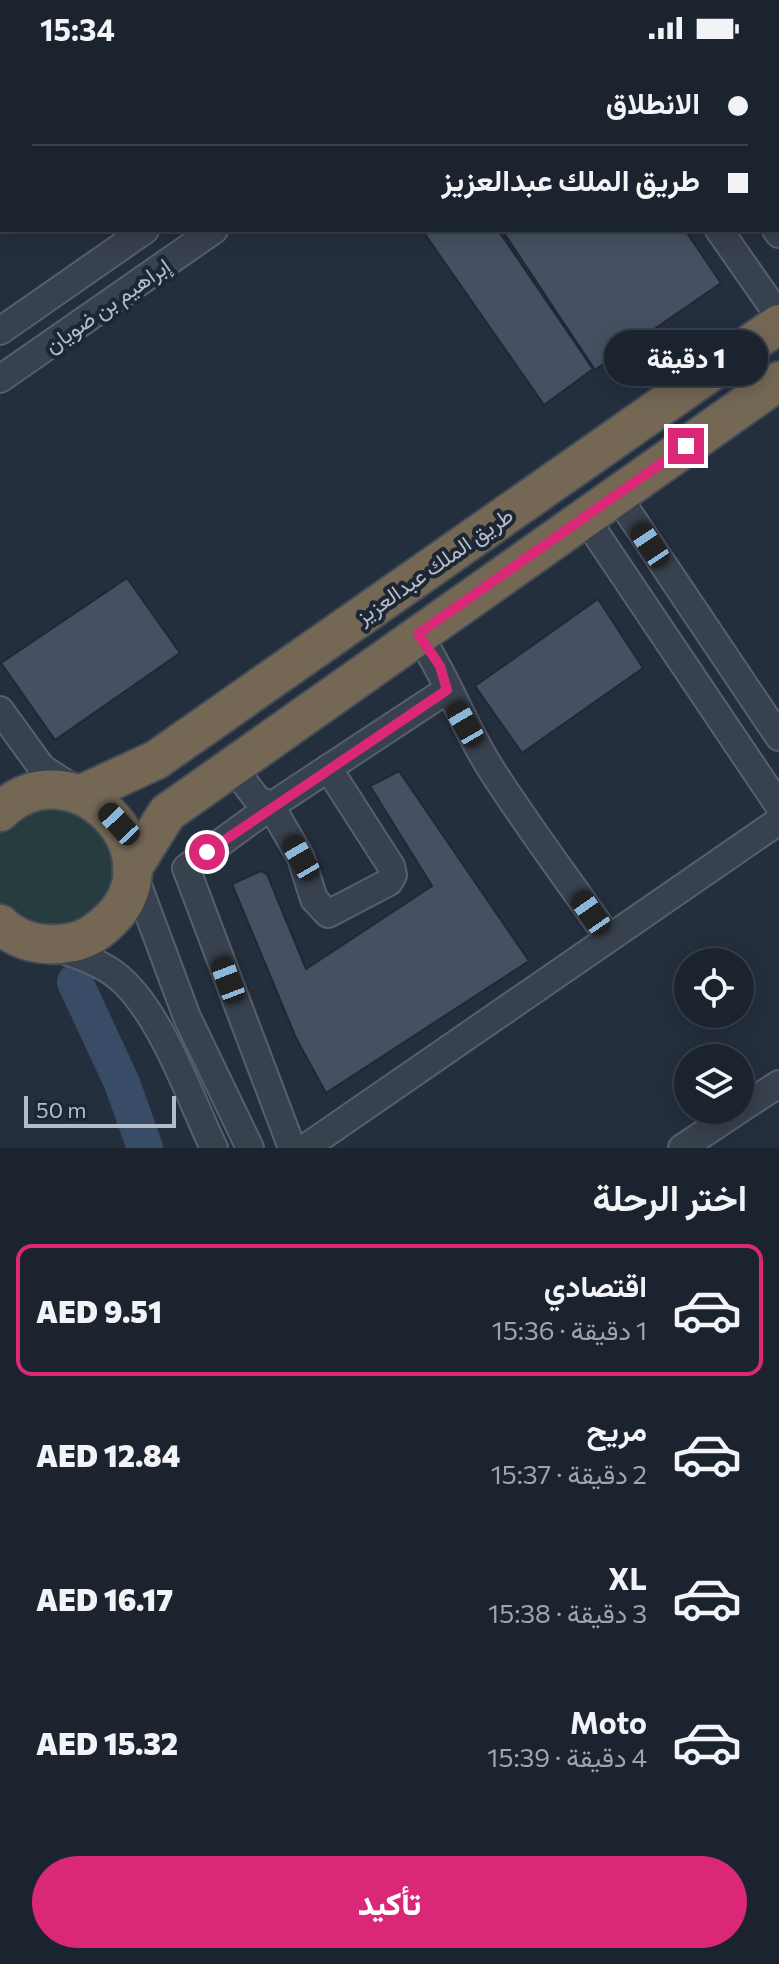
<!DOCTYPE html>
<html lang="ar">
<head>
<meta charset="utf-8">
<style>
	:root { --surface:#1b232e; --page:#242b36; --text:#f1f3f6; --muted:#a0a4aa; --line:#39404a; --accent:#db2777 }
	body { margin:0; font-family:Commissioner,Vazirmatn,sans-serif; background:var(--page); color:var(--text); direction:rtl; height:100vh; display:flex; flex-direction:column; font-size:30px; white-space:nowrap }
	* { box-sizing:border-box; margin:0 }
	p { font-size:26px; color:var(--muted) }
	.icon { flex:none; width:44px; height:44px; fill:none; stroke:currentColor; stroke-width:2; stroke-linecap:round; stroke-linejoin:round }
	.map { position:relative; height:1092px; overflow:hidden; direction:ltr }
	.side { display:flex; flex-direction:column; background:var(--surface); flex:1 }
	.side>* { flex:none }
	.hud { position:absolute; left:0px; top:0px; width:780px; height:176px; box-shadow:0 4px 20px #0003,0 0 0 2px var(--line); direction:rtl; display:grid; align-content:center; height:176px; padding:0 32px; background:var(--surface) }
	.tools { position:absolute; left:674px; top:892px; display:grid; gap:16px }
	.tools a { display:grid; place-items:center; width:80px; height:80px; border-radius:50%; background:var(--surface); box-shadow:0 4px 20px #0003,0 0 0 2px var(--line); font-size:40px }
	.scale { position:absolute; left:24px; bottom:20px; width:152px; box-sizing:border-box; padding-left:8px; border:4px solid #b4bcc9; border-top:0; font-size:22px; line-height:28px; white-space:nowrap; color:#b4bcc9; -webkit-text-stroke:6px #1d2633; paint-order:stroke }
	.end { position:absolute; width:36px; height:36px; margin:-18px; border:10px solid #db2777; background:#fff; box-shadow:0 0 0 4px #fff }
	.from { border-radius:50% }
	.bubble { position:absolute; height:56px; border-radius:28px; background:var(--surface); box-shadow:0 4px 20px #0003,0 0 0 2px var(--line); font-size:26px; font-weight:800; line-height:56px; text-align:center; direction:rtl }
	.car { position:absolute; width:24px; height:48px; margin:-24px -12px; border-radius:10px; box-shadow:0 0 6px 2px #0007; background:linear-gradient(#222 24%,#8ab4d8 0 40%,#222 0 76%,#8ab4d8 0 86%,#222 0) }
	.hud b { display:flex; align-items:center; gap:28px; height:76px; font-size:30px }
	.hud b+b { border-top:2px solid var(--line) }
	.hud i { width:20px; height:20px; background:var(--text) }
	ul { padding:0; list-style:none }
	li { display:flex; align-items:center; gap:24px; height:132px; margin:0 16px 12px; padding:0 16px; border:4px solid transparent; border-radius:16px }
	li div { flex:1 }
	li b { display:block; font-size:30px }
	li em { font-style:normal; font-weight:800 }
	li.on { border-color:var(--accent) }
	li>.icon { width:72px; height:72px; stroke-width:1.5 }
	h2 { padding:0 32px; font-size:36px; line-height:96px }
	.action { display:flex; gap:16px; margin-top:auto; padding:16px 32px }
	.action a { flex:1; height:92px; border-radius:48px; background:var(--accent); color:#fff; font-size:32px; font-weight:800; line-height:92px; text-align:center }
	.status { display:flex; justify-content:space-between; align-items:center; height:56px; padding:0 40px; background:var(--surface); direction:ltr }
	.status svg { height:22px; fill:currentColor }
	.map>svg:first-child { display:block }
	.green { fill:#263c3f }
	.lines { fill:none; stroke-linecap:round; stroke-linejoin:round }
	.river { stroke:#394c67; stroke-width:36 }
	.building { fill:#455162; stroke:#1f2835; stroke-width:2 }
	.minor-casing { stroke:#565f6c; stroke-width:30 }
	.highway-casing { stroke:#434c59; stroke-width:42 }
	.minor { stroke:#38414e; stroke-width:26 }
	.highway { stroke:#746855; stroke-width:38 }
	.route { stroke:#db2777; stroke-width:10 }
	.labels { text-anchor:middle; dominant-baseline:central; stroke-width:8; stroke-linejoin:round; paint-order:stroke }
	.street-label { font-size:22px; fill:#b4bcc9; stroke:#1d2633 }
</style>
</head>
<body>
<div class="status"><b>15:34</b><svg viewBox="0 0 49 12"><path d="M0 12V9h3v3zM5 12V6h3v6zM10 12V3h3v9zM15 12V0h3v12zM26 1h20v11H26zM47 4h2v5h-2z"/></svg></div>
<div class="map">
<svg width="779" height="1092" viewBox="0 0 779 1092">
	<rect width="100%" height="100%" fill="#242f3e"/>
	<polygon class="green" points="50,747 89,759 113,792 113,832 88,864 48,875 9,858 0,847 0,776 10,763"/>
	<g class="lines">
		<polyline class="river" points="75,926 122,1027 145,1092"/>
	</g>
	<g class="building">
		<polygon points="779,0 779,46 778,2 768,2"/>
		<polygon points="422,174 498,174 593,313 544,349"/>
		<polygon points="502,174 685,174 721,227 595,314"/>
		<polygon points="127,522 180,597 55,684 1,607"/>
		<polygon points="598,543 643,612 522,697 475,630"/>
		<polygon points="399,715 529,905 326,1037 296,982 232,828 261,815 267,818 306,913 432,830 370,730"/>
	</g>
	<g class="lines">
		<g class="minor-casing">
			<g id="minor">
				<polyline points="598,0 599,2"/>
				<polyline points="654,0 656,2"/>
				<polyline points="393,2 396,0"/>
				<polyline points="465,2 467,0"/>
				<polyline points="735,2 738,0"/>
				<polyline points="778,70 779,72"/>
				<polyline points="719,174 779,260"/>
				<polyline points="776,174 779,178"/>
				<polyline points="0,275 145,174"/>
				<polyline points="0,323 214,174"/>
				<polyline points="616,438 779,681"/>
				<polyline points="584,460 779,750"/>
				<path d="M418 578C447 621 463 669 491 713 528 771 569 825 608 881"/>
				<polyline points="0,654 42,712 76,734"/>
				<polyline points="232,710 257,743 271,750 447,634"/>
				<polyline points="133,816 187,961 250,1092"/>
				<path d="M55 891C80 900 107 908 126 928 165 968 190 1042 214 1092"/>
				<polyline points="740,1053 779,1028"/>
				<polyline points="292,1092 186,812 271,750 301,802 314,843 328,858 389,826 393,819 391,810 328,712"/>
				<polyline points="305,1092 779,765"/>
				<polyline points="682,1092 739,1054"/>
			</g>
		</g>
		<g class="highway-casing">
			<g id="highway">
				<polyline points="82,738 156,704 779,268"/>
				<path d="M0 756C72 686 180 796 110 864 98 876 85 885 68 887 44 891 18 886 0 868"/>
				<polyline points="132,813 167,757 779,325"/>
			</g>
		</g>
		<use href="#minor" class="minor"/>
		<use href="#highway" class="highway"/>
	</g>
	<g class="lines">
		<polyline class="route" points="207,796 447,634 440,610 418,578 686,390"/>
	</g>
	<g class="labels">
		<g class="street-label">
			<text transform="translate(107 249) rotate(-35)">إبراهيم بن ضويان</text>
			<text transform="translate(434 509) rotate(-35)">طريق الملك عبدالعزيز</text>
		</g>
	</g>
</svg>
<div class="tools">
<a><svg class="icon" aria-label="locate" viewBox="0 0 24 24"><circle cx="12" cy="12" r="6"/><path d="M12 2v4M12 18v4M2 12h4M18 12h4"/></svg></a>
<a><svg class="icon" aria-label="layers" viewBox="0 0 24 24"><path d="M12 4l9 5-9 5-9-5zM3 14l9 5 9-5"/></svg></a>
</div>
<div class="scale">50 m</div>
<i class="end from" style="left:207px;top:796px"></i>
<i class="end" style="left:686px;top:390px"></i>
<div class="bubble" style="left:604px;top:274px;width:164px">1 دقيقة</div>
<i class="car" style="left:650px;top:489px;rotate:326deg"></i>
<i class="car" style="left:465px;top:668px;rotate:330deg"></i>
<i class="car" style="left:119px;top:768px;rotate:317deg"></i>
<i class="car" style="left:301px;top:802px;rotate:330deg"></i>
<i class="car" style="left:591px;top:857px;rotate:325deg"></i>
<i class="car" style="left:228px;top:924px;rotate:339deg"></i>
<div class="hud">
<b><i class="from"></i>الانطلاق</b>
<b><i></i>طريق الملك عبدالعزيز</b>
</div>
</div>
<section class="side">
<h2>اختر الرحلة</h2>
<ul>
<li class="on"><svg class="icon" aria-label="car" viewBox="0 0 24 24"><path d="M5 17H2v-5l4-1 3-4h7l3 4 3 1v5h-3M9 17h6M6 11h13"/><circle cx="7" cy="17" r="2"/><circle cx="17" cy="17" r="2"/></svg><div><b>اقتصادي</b><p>1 دقيقة · 15:36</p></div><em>AED 9.51</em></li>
<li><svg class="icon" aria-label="car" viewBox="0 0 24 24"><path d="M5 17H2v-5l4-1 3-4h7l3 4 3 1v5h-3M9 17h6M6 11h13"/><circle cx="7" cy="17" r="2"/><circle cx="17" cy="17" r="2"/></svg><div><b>مريح</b><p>2 دقيقة · 15:37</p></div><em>AED 12.84</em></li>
<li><svg class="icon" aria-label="car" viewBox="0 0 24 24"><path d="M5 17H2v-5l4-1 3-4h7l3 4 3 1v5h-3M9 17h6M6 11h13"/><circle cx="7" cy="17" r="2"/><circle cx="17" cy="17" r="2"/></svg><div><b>XL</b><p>3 دقيقة · 15:38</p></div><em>AED 16.17</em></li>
<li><svg class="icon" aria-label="car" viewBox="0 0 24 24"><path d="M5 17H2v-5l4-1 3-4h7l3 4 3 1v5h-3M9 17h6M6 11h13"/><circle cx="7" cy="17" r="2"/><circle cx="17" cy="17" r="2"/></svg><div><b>Moto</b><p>4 دقيقة · 15:39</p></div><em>AED 15.32</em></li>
</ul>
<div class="action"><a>تأكيد</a></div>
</section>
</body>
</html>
